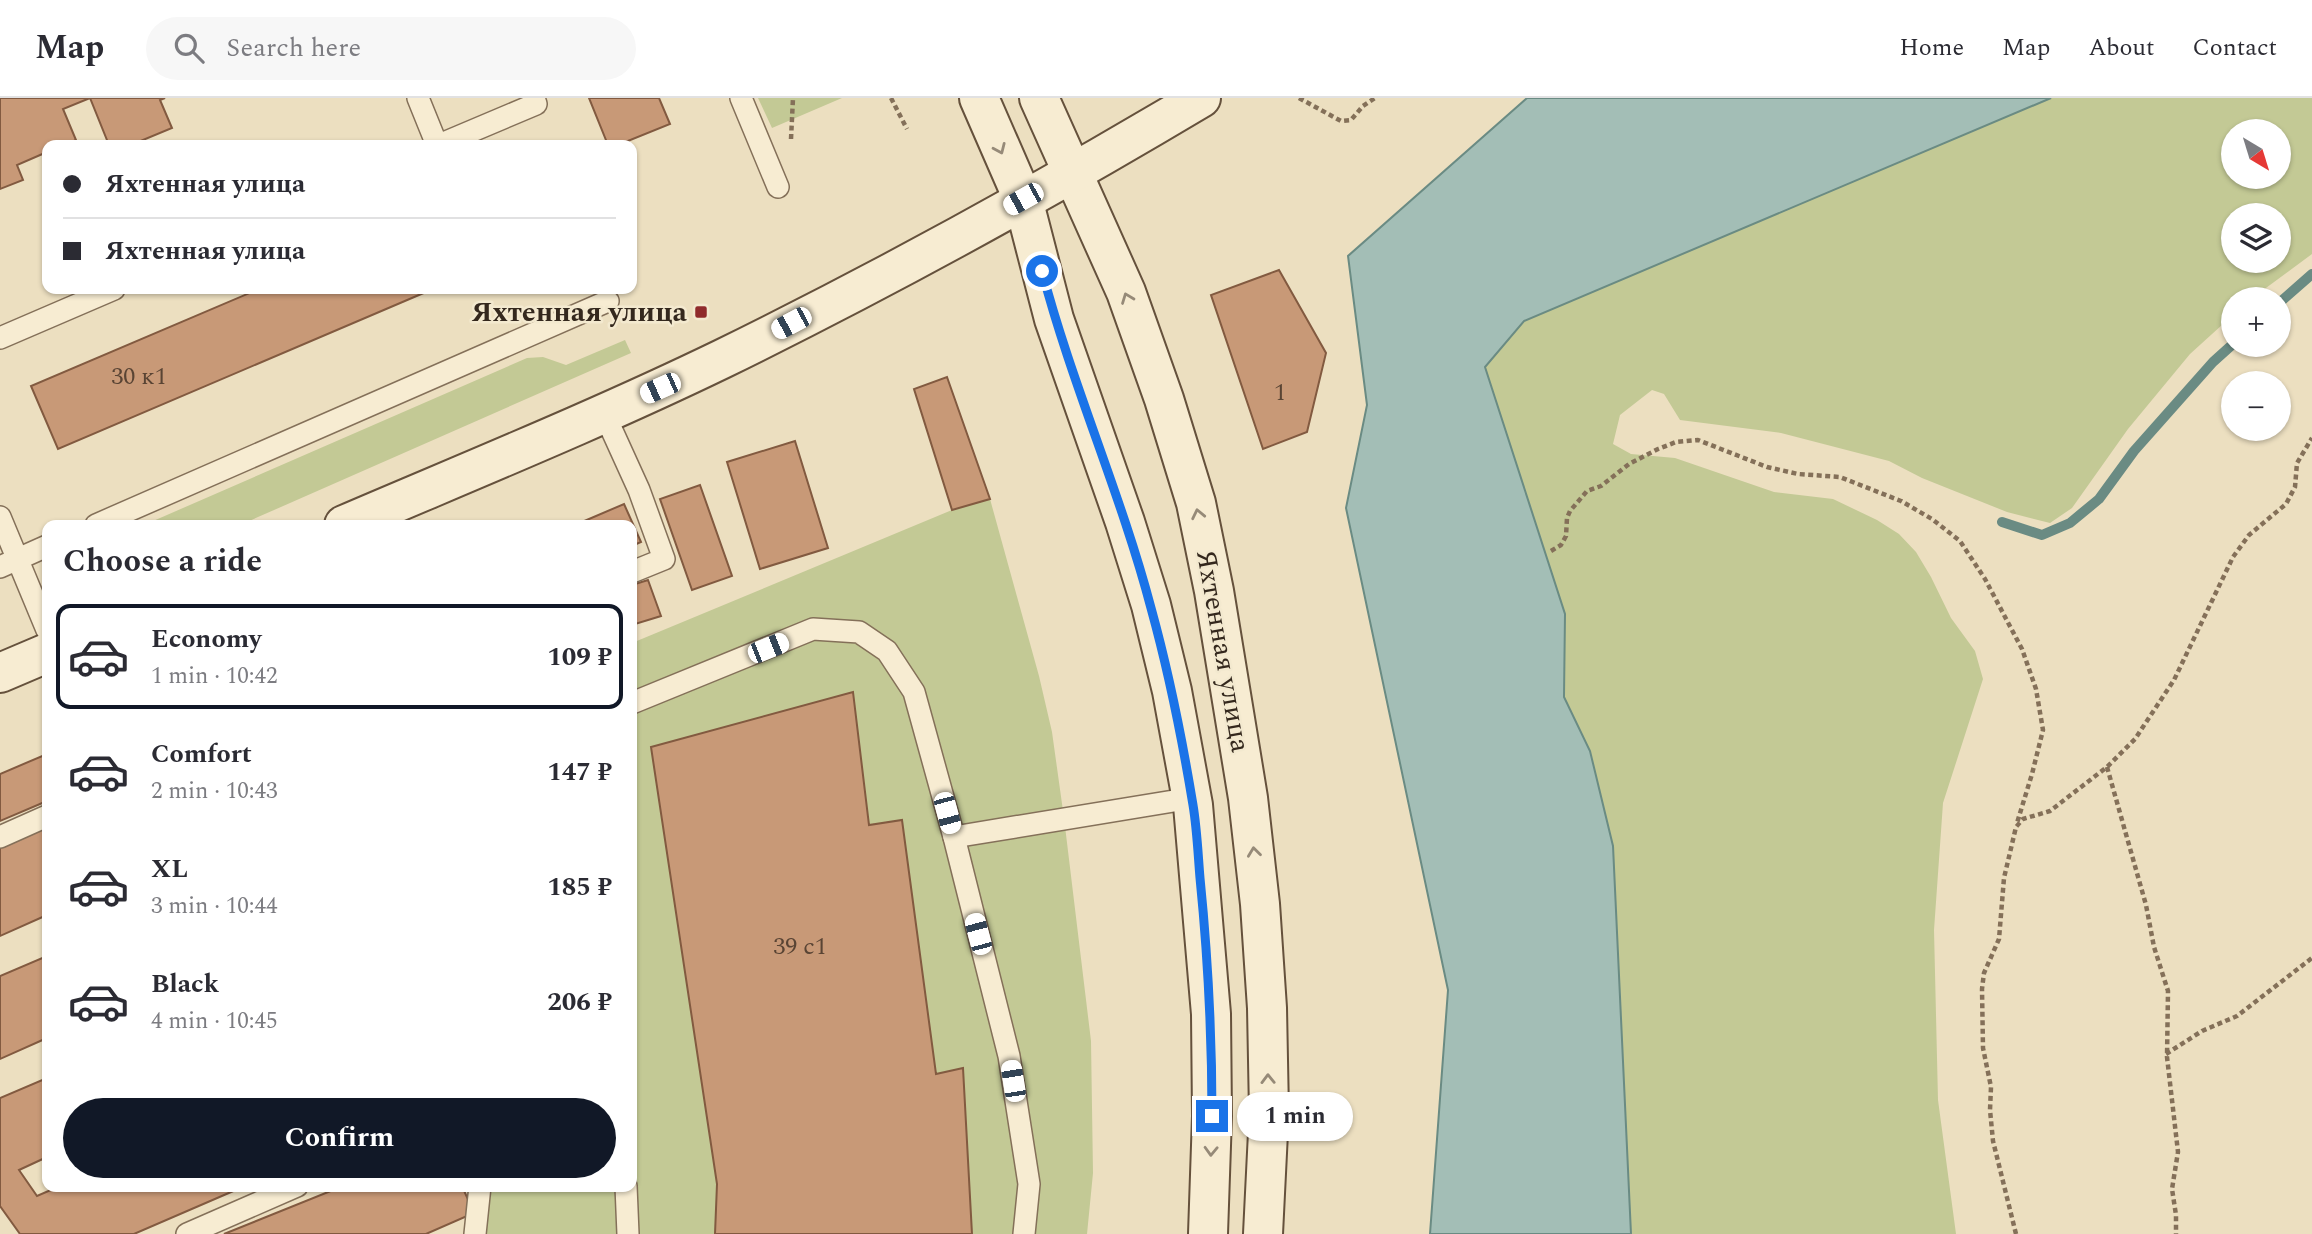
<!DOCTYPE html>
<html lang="en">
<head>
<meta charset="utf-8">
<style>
	:root { --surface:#fff; --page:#f7f7f7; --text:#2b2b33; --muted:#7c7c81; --line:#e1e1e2; --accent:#111827 }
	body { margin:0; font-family:Spectral,serif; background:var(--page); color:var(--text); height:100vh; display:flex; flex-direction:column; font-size:26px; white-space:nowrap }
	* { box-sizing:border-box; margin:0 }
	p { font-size:23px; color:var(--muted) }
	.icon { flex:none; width:38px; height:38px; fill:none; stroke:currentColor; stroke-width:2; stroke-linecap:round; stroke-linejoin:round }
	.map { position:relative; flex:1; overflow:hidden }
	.side { position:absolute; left:42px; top:422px; width:595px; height:672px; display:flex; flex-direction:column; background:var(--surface); border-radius:14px; box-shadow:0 2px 5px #0004 }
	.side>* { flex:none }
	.top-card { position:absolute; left:42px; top:42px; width:595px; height:154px; border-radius:14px; box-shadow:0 2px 5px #0004; display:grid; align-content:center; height:154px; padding:0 21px; background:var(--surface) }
	.needle { width:46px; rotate:142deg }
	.tools { position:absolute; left:2221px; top:21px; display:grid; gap:14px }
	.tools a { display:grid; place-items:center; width:70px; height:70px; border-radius:50%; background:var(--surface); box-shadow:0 2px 5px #0004; font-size:35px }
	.end { position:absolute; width:32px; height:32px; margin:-16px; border:9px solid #1a73e8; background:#fff; box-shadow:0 0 0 4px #fff }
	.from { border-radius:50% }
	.bubble { position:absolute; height:49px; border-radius:24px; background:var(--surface); box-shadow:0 2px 5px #0004; font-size:23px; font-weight:700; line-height:49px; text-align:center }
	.car { position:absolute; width:21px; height:42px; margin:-21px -10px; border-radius:9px; box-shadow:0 0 5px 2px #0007; background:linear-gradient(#fff 24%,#345 0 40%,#fff 0 76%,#345 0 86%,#fff 0) }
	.top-card b { display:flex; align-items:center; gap:24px; height:66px; font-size:26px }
	.top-card b+b { border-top:2px solid var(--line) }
	.top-card i { width:18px; height:18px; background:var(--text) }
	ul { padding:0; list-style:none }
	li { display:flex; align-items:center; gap:21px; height:105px; margin:0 14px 10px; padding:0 7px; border:4px solid transparent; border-radius:14px }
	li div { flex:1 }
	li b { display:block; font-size:26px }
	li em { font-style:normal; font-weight:700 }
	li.current { border-color:var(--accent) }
	li>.icon { width:63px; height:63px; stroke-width:1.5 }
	h2 { padding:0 21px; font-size:32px; line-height:84px }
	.cta { display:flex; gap:14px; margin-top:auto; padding:14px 21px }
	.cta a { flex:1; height:80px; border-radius:42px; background:var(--accent); color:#fff; font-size:28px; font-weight:700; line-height:80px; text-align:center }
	header { display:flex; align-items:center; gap:42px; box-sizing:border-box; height:98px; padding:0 35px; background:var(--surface); border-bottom:2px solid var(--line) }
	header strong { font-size:33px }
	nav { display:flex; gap:38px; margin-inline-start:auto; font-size:24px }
	.search { width:490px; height:63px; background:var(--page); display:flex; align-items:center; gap:18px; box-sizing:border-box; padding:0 24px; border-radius:38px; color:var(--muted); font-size:26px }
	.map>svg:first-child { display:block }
	.green { fill:#c3c995; fill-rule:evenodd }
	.water { fill:#a3beb6; stroke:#6a8b83; stroke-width:2 }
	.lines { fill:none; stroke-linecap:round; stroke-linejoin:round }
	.stream { stroke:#6a8b83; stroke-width:10 }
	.building { fill:#c89977; stroke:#825a40; stroke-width:2 }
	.lane-casing { stroke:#847059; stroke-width:24 }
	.secondary-casing { stroke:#65513c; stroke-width:42 }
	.path { stroke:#847059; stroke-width:4.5; stroke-dasharray:5 3.5; stroke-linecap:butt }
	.lane { stroke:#f7ecd2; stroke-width:21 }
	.secondary { stroke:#f7ecd2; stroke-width:38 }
	.oneway { stroke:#968a78 }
	.route { stroke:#1a73e8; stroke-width:9 }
	.poi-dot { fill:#902b2c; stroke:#f3e9cf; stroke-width:2.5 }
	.labels { text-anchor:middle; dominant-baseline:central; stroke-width:5; stroke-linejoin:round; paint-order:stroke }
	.number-label { font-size:24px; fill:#594434 }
	.poi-label { font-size:28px; font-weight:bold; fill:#34281d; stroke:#f3e9cf; text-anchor:end }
	.street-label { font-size:28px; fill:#34281d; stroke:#f3e9cf }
</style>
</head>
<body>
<header>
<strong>Map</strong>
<div class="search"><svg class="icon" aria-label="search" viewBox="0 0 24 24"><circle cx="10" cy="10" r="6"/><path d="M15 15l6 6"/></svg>Search here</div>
<nav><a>Home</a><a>Map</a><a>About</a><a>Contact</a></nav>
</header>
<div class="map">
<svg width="2312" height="1136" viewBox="0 0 2312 1136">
	<rect width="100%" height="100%" fill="#ecdfc0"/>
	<g class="green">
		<polygon points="758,0 842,0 772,30"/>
		<path d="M2051 0H2312V156L2251 201H2233V217L2190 256 2128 331 2072 410 2050 425 2007 414 1922 380 1889 363 1781 335 1680 322 1664 296 1652 292 1620 317 1613 346 1631 356 1675 360 1774 394 1833 401 1877 422 1899 436 1916 454 1931 479 1951 520 1975 553 1983 581 1943 705 1934 832 1938 1002 1956 1136H1631L1613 748 1590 653 1564 599 1565 516 1485 269 1524 223ZM2233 33H2278V79H2233ZM2233 117H2278V163H2233Z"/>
		<polygon points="625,242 631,255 240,427 144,427 527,260 543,259 566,267"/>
		<polygon points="990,401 1039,578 1052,634 1064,720 1091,943 1093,1075 1087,1136 486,1136 491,1089 632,1088 632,545 952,412"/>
	</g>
	<polygon class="water" points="1527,0 2051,0 1524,223 1485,269 1565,516 1564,599 1590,653 1613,748 1631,1136 1430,1136 1448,892 1346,410 1367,307 1348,158"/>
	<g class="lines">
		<g class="stream">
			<polyline points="2278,206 2312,176"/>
			<polyline points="2002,424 2042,437 2070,425 2099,401 2134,353 2213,264 2233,246"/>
		</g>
	</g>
	<g class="building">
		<polygon points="0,0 165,0 160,2 172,30 131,47 109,47 90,0 63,11 76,42 65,47 47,47 47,54 17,67 23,82 0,91"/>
		<polygon points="589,0 659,0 670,26 618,47 608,47"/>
		<polygon points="1279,172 1326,255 1307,334 1263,351 1211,197"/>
		<polygon points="259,191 433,191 58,351 31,288"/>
		<polygon points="947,279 990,401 952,412 914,291"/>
		<polygon points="795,343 828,450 760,471 727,364"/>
		<polygon points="700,387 732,478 692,492 660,401"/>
		<polygon points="624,406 641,444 632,448 632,427 575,427"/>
		<polygon points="648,482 661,518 632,527 632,487"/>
		<polygon points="853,594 869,727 902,722 936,976 963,970 972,1136 715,1136 717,1086 651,649"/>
		<polygon points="47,656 47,703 0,723 0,676"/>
		<polygon points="47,727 47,817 0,838 0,748"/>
		<polygon points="47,858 47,940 0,961 0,878"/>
		<polygon points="47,980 47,1059 19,1072 37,1098 60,1088 245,1088 134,1136 20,1136 0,1108 0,1000"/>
		<polygon points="343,1088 462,1088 474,1115 426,1136 224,1136"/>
	</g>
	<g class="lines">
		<g class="lane-casing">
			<g id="lane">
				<polyline points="418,0 437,47"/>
				<polyline points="741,0 778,89"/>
				<polyline points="439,47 536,6 534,0"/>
				<polyline points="0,240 114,191"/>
				<polyline points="604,315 639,392 664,461 632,474"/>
				<polyline points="0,419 47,532"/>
				<polyline points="96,427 608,203"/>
				<polyline points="0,469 47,448"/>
				<polyline points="632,605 813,531 859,534 887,553 914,594 954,739 1009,958 1029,1086 1024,1136"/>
				<polyline points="0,739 47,718"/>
				<polyline points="954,739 1192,700"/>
				<polyline points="626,1088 628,1136"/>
				<polyline points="187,1136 297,1088"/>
				<polyline points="475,1136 480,1088"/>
			</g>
		</g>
		<g class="secondary-casing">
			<g id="secondary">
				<polyline points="979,0 1023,101 1054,221 1125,424 1151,507 1172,593 1193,707 1211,916 1212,1018 1208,1136"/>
				<polyline points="1039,0 1126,194 1164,301 1196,405 1214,493 1248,700 1260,806 1267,910 1269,1014 1263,1136"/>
				<path d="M344 427C470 373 598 321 722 261 885 181 1045 93 1201 0"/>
				<polyline points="0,575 47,555"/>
			</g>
		</g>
		<g class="path">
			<polyline points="891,0 907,31"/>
			<polyline points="1299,0 1341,23 1351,22 1363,8 1375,0"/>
			<polyline points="791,41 793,0"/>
			<polyline points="1551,453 1561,447 1566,438 1567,420 1570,413 1587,393 1601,388 1629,366 1658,351 1676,344 1698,342 1767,369 1798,376 1840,379 1901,403 1932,421 1960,443 1985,481 2022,551 2036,591 2043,632 2032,676 2017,725"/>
			<polyline points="2107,669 2146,807 2154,849 2168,893 2167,959 2178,1054 2172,1091 2176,1117 2176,1136"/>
			<polyline points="2166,956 2202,933 2237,918 2312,860"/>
			<polyline points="2016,1136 1993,1043 1990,1012 1991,989 1983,950 1982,891 1984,875 1999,841 2004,780 2016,729 2023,721 2050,713 2107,669 2135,641 2174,582 2233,459 2249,437 2286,406 2295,389 2297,365 2312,340"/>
		</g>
		<use href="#lane" class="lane"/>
		<use href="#secondary" class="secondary"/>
	</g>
	<defs><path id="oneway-chevron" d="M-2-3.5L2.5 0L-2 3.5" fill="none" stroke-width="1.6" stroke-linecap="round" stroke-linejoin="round" transform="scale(1.75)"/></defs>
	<g class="oneway">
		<use href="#oneway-chevron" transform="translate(1000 51) rotate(66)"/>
		<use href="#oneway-chevron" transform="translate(1127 200) rotate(-111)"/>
		<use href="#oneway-chevron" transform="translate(1198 416) rotate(-102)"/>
		<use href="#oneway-chevron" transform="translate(1254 754) rotate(-97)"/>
		<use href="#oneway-chevron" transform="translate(1268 981) rotate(-91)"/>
		<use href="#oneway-chevron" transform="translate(1211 1053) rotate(92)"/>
	</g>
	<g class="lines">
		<path class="route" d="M1042 173C1072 287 1121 396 1151 510 1169 575 1182 640 1193 707 1197 731 1198 756 1200 780 1208 860 1212 938 1212 1018"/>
	</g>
	<rect class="poi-dot" x="694" y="207" width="14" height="14" rx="3.5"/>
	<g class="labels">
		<g class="number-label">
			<text x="139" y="279">30 к1</text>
			<text x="1280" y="295">1</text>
			<text x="800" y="849">39 с1</text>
		</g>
		<g class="poi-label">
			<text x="687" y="214">Яхтенная улица</text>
		</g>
		<g class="street-label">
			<text transform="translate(1223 553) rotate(80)">Яхтенная улица</text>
		</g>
	</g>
</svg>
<div class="tools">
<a><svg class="needle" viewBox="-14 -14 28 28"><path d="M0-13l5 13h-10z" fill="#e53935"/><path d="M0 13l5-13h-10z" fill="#7c7c81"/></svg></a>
<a><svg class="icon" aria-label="layers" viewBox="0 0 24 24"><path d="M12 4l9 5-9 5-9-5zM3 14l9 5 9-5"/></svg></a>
<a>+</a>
<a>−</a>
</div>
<i class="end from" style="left:1042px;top:173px"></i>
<i class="end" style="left:1212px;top:1018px"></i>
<div class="bubble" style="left:1237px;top:994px;width:116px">1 min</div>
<i class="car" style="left:1023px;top:101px;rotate:241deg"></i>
<i class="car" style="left:791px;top:225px;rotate:242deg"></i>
<i class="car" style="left:660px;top:290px;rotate:246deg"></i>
<i class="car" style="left:768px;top:550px;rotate:68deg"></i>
<i class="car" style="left:947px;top:715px;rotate:165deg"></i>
<i class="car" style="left:978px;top:836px;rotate:345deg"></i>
<i class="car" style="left:1013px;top:983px;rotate:351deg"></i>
<div class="top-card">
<b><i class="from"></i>Яхтенная улица</b>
<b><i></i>Яхтенная улица</b>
</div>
<section class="side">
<h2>Choose a ride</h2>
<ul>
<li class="current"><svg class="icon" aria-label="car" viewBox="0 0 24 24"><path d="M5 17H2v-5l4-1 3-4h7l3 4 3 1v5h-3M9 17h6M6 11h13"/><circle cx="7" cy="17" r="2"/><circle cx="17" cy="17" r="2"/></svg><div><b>Economy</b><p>1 min · 10:42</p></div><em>109 ₽</em></li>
<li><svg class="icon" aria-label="car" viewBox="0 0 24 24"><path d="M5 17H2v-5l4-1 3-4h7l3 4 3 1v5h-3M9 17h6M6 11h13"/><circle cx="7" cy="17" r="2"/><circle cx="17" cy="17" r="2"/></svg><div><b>Comfort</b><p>2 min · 10:43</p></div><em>147 ₽</em></li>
<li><svg class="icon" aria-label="car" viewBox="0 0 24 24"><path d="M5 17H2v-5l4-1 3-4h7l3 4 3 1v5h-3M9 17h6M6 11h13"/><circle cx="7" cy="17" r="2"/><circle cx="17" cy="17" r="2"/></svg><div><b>XL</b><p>3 min · 10:44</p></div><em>185 ₽</em></li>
<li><svg class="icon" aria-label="car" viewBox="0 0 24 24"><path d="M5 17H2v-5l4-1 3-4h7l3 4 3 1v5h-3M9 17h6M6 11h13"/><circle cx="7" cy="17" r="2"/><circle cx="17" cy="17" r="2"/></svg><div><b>Black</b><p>4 min · 10:45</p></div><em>206 ₽</em></li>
</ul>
<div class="cta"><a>Confirm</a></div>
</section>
</div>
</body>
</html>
